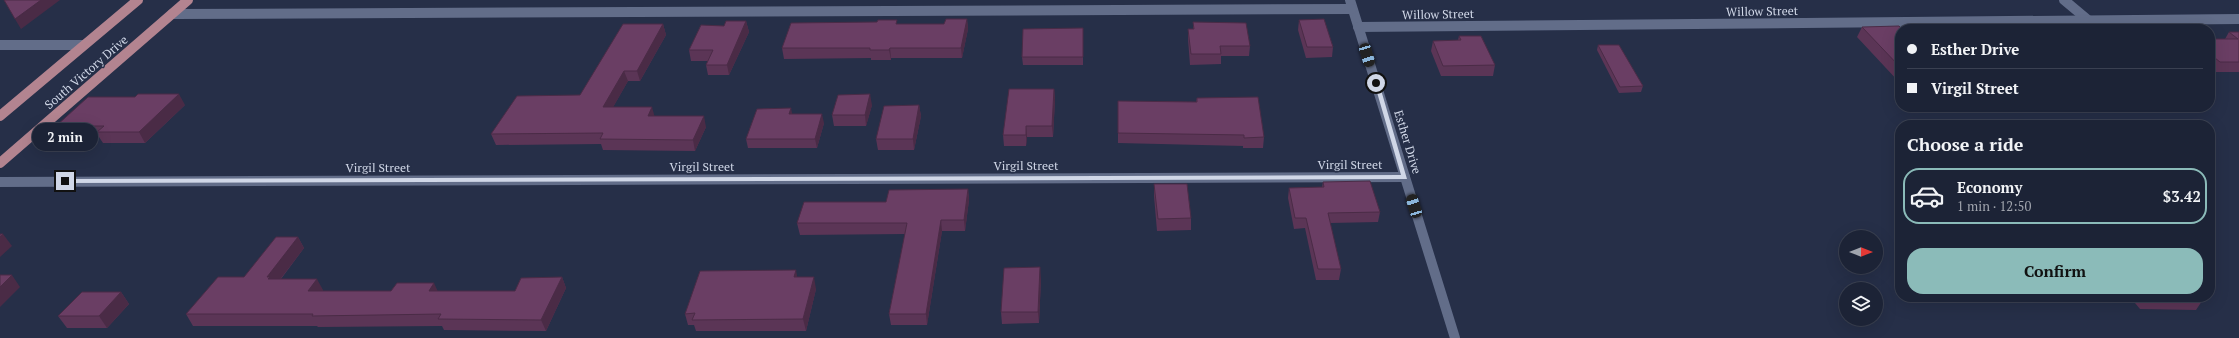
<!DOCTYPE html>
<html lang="en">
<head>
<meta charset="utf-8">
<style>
	:root { --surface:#1c2336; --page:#252b3e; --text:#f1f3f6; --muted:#a0a4ad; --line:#3a4051; --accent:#8bbbb9 }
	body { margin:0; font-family:"PT Serif",serif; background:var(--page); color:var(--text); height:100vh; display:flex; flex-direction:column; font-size:15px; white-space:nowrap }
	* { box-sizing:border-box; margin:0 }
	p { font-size:13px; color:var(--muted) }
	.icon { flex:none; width:22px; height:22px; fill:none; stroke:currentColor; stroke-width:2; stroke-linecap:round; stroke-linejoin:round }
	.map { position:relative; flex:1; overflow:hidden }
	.panel { position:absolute; left:1895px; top:120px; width:320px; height:182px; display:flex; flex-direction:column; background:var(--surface); border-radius:16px; box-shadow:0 4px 16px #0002,0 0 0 1px var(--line) }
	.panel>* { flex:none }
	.banner { position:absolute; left:1895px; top:24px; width:320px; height:88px; border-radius:16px; box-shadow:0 4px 16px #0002,0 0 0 1px var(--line); display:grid; align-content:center; height:88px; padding:0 12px; background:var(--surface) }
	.needle { width:26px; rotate:90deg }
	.controls { position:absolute; left:1839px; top:230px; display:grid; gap:8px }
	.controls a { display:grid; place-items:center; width:44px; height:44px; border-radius:50%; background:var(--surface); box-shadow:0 4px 16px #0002,0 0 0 1px var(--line); font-size:20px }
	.end { position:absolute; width:18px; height:18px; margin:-9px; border:5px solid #d0d7e7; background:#111; box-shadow:0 0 0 2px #111 }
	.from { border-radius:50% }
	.bubble { position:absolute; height:28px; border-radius:14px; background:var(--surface); box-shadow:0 4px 16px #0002,0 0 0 1px var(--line); font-size:13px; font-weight:800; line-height:28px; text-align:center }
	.car { position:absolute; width:12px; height:24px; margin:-12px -6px; border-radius:5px; box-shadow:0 0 3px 1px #0007; background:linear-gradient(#222 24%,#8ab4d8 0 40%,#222 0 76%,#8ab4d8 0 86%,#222 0) }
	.banner b { display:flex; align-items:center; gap:14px; height:38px; font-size:15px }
	.banner b+b { border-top:1px solid var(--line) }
	.banner i { width:10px; height:10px; background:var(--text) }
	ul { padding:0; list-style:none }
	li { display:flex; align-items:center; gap:12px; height:56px; margin:0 8px 6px; padding:0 4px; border:2px solid transparent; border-radius:16px }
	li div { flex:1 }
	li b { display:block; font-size:15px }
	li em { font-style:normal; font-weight:800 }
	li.selected { border-color:var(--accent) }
	li>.icon { width:36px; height:36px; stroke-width:1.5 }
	h2 { padding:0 12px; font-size:18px; line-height:48px }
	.primary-button { display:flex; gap:8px; margin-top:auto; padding:8px 12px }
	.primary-button a { flex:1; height:46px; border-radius:16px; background:var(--accent); color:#111; font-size:16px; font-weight:800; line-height:46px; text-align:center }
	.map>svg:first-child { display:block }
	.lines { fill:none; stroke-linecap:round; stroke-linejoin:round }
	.minor { stroke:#626d89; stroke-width:10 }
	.major { stroke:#b38490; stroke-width:10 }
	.wall { fill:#5b3556 }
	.shaded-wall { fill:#4a2b46 }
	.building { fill:#6a3e64; stroke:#4a2b46 }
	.route { fill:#d0d7e7 }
	.labels { text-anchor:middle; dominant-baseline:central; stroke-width:3; stroke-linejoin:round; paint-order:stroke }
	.street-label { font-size:12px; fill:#d0d7e7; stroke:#262f48 }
</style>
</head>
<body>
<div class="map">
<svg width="2239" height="338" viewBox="0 0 2239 338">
	<rect width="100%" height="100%" fill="#262f48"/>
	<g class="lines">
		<g class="minor">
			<polyline points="1350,0 1455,338"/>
			<polyline points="2064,0 2088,20"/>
			<polyline points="172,14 1352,9"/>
			<polyline points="1358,27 2239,19"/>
			<polyline points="0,45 83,45"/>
			<polyline points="0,182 1405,177"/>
		</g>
		<g class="major">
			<polyline points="0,116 138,0"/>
			<polyline points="0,163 188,0"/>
		</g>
	</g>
	<g class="wall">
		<polygon points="967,19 968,29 962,58 891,58 891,60 871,60 871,58 784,59 782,48 897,24 944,24"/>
		<polygon points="1299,20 1333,47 1332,57 1306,58 1298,30"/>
		<polygon points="746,21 749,32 729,75 708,75 706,65 708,61 691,61 689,50 724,26"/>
		<polygon points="1193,22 1250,46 1249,56 1221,56 1221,64 1190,65 1188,39 1188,29 1193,29"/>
		<polygon points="663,24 666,35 640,81 628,81 613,107 706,127 695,151 603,150 601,144 496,145 491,134 580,95"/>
		<polygon points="1862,27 1900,29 1900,92 1896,87 1899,82 1857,37"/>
		<polygon points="1083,28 1083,65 1023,65 1022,57"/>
		<polygon points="2229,32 2239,32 2239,72 2213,72 2210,70 2210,39 2225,39"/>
		<polygon points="1459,36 1495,65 1493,76 1441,76 1431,51 1433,41 1458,40"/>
		<polygon points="1598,45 1643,86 1641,92 1619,93 1597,50"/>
		<polygon points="1054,89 1055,100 1053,137 1027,137 1026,146 1004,146 1003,135"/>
		<polygon points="1197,98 1264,137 1263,148 1243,148 1243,146 1118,143 1118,101 1196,102"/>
		<polygon points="185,105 145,143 103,143 99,137 63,137 56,126"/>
		<polygon points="872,105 866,126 834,126 832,115"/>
		<polygon points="919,105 921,116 914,150 878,150 876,139"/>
		<polygon points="1914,107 1960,107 1959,108 1916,109"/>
		<polygon points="793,114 824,123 817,148 748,148 746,139"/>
		<polygon points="1323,182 1380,212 1378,222 1330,223 1341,269 1339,280 1316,280 1305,228 1294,229 1288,198 1289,188 1322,187"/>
		<polygon points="1154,184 1191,218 1191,230 1157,231 1154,196"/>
		<polygon points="968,189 969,200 965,231 942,231 927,325 891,325 889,314 905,234 800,235 797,223 886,202"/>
		<polygon points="298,237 304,248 281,279 323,290 322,291 515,291 562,277 566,288 546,331 444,330 442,326 318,327 317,326 193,326 186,314 244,277"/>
		<polygon points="798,277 816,289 806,331 696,331 694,325 688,325 685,314"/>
		<polygon points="1041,279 1039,323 1002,324 1001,312"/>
		<polygon points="121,292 129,304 107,328 67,328 58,316"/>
		<polygon points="2130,297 2203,297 2204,298 2196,310 2140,309"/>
	</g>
	<g class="shaded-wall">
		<polygon points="41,0 60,0 21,29 15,19"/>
		<polygon points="967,19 968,29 962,58 961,48"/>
		<polygon points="746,21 749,32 729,75 727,65"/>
		<polygon points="663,24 666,35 640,81 637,71"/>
		<polygon points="890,48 891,58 891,60 889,50"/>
		<polygon points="624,71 628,81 607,118 603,107"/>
		<polygon points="1054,89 1055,100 1053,137 1052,126"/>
		<polygon points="179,94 185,105 145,143 139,132"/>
		<polygon points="870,94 872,105 866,126 865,115"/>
		<polygon points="919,105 921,116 914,150 913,139"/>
		<polygon points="652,107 655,118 648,116"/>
		<polygon points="791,108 793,118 789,114"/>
		<polygon points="822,114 824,123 817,148 815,139"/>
		<polygon points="704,116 706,127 695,151 693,140"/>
		<polygon points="1026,126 1027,137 1026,146"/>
		<polygon points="968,189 969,200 965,231 964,220"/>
		<polygon points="941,220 942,231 927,325 926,314"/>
		<polygon points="3,234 12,246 0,257 0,237"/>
		<polygon points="298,237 304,248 275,286 274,290 267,277"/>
		<polygon points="1040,267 1041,279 1039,323 1038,312"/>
		<polygon points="796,270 798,281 794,277"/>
		<polygon points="12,275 20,287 0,307 0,287"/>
		<polygon points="562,277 566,288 546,331 541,320"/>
		<polygon points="814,277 816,289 806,331 803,319"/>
		<polygon points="317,279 323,290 314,302 308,291"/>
		<polygon points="434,283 439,294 429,291"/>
		<polygon points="121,292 129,304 107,328 99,316"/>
	</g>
	<g class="building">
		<polygon points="4,0 41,0 15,19"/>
		<polygon points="946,19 967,19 961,48 890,48 889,50 870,50 870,48 782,48 791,23 877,22 878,20 897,20 896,24 944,24"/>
		<polygon points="1324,19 1333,47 1307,47 1299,20"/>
		<polygon points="726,21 746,21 727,65 706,65 713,50 689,50 701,25 724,26"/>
		<polygon points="1193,22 1246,23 1250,46 1220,46 1221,54 1191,54 1188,29 1194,29"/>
		<polygon points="623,24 663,24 637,71 624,71 603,107 652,107 648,116 704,116 693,140 600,139 603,133 491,134 517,96 580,95"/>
		<polygon points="1899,26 1902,29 1900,29 1900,67 1862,27"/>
		<polygon points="1083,28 1083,57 1022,57 1023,29"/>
		<polygon points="2229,32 2239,32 2239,62 2220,62 2210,54 2210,39 2238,39"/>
		<polygon points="1459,36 1481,36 1495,65 1443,66 1433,41 1461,40"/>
		<polygon points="1598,45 1619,45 1643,86 1620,87"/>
		<polygon points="1009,89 1054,89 1052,126 1026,126 1026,135 1003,135"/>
		<polygon points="138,94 179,94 139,132 97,132 104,126 56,126 88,97 135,97"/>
		<polygon points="870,94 865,115 832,115 838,95"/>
		<polygon points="1258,97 1264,137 1244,138 1244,135 1118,133 1118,101 1197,102 1197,98"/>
		<polygon points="919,105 913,139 876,139 884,106"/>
		<polygon points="791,108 789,114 822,114 815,139 746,139 757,109"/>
		<polygon points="1370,181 1380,212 1328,213 1341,269 1318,269 1306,218 1295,218 1289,188 1324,187 1323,182"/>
		<polygon points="1154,184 1187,184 1191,218 1158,219"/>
		<polygon points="968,189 964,220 941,220 926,314 889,314 907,223 797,223 804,202 886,202 889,190"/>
		<polygon points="0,234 3,234 0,237"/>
		<polygon points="276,237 298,237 267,277 270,277 268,279 317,279 308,291 391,291 397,283 434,283 429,291 515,291 521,278 562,277 541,320 438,319 441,314 312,316 313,314 186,314 218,277 244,277"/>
		<polygon points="1040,267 1038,312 1001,312 1004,268"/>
		<polygon points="796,270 794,277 814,277 803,319 692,320 695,313 685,314 700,271"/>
		<polygon points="0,275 12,275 0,287"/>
		<polygon points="82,292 121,292 99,316 58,316"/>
		<polygon points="2148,297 2203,297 2204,298 2149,297"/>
	</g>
	<polygon class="route" points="1374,82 1379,83 1407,179 65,183 62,181 65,179 1401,175"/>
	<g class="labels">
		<g class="street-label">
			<text transform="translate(1762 11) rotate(-1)">Willow Street</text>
			<text transform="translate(1438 14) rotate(-1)">Willow Street</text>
			<text transform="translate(86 72) rotate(-41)">South Victory Drive</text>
			<text transform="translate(1408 142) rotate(73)">Esther Drive</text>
			<text x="1350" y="164">Virgil Street</text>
			<text x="1026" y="165">Virgil Street</text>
			<text x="702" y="166">Virgil Street</text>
			<text x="378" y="167">Virgil Street</text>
		</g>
	</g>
</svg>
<div class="controls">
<a><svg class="needle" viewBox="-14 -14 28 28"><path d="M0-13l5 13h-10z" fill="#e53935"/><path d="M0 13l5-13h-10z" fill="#a0a4ad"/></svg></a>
<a><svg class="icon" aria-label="layers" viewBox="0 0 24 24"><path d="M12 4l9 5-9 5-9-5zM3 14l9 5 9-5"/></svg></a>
</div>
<i class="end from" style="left:1376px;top:83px"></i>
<i class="end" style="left:65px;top:181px"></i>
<div class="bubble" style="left:32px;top:123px;width:66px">2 min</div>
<i class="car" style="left:1367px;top:55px;rotate:163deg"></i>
<i class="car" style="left:1414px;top:206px;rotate:343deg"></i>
<div class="banner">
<b><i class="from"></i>Esther Drive</b>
<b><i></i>Virgil Street</b>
</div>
<section class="panel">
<h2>Choose a ride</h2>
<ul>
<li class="selected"><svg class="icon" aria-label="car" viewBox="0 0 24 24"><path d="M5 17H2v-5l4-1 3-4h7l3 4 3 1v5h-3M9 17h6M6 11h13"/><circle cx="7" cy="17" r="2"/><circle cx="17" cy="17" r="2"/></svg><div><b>Economy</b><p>1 min · 12:50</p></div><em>$3.42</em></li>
</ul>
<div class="primary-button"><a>Confirm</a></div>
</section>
</div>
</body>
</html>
